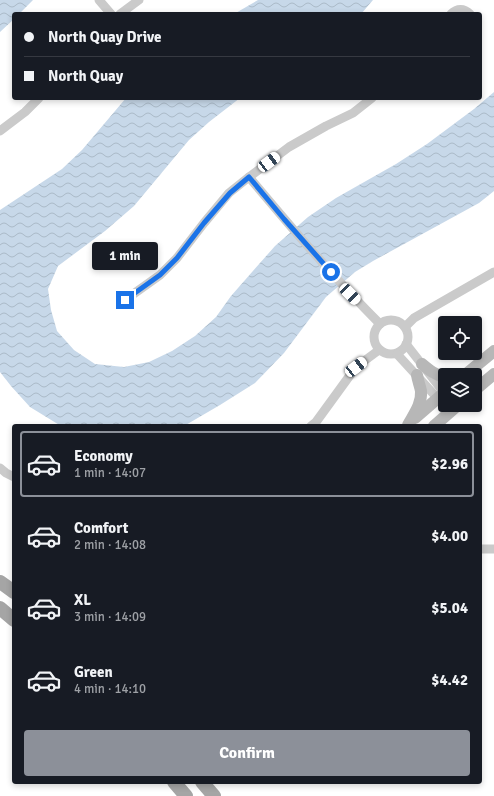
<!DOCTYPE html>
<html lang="en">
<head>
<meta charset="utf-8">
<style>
	:root { --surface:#171b24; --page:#20242c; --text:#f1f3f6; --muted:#9ea1a6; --line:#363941; --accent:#8c9099 }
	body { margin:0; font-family:Signika,sans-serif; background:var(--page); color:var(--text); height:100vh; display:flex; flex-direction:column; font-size:15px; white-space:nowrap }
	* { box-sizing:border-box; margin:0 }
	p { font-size:13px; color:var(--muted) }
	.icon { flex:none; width:22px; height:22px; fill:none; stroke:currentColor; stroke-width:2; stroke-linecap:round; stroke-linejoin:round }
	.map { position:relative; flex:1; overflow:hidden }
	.drawer { position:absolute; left:12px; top:424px; width:470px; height:360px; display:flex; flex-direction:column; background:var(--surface); border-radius:4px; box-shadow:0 2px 6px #0003 }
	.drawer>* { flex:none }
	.guide { position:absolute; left:12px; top:12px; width:470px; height:88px; border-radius:4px; box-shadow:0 2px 6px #0003; display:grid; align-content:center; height:88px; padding:0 12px; background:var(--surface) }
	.fabs { position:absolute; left:438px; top:316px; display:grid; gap:8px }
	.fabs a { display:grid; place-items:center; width:44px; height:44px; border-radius:4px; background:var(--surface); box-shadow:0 2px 6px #0003; font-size:20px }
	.end { position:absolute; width:18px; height:18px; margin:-9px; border:5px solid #1a73e8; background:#fff; box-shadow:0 0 0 2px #fff }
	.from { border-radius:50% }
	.bubble { position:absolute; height:28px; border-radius:4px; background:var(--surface); box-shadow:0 2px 6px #0003; font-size:13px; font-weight:700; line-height:28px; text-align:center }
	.car { position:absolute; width:12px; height:24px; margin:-12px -6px; border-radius:5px; box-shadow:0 0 3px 1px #0007; background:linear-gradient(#fff 24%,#345 0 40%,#fff 0 76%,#345 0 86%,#fff 0) }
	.guide b { display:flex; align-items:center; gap:14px; height:38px; font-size:15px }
	.guide b+b { border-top:1px solid var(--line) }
	.guide i { width:10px; height:10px; background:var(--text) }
	ul { padding:7px 0 0; list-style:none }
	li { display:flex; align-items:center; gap:12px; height:66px; margin:0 8px 6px; padding:0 4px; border:2px solid transparent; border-radius:4px }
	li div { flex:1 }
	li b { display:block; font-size:15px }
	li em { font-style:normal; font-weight:700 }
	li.on { border-color:var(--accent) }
	li>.icon { width:36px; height:36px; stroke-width:1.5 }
	.button { display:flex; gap:8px; margin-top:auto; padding:8px 12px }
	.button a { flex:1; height:46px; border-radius:4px; background:var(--accent); color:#fff; font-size:16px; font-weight:700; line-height:46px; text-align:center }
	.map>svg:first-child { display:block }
	.water { fill:url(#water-waves) }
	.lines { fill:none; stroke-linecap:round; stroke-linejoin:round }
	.street { stroke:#cacaca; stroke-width:9 }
	.secondary { stroke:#b7b7b7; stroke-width:12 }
	.primary { stroke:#a5a5a5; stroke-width:14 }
	.route { stroke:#1a73e8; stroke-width:5 }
</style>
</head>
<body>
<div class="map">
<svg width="494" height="796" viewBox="0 0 494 796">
	<defs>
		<pattern id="water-waves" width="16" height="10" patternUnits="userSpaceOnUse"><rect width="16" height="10" fill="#c7d8e9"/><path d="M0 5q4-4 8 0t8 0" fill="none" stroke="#abbac8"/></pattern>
	</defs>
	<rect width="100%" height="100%" fill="#fff"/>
	<g class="water">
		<polygon points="0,0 33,0 19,14 14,14 14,19 0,32"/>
		<polygon points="258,0 373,0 361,14 234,14"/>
		<polygon points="494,92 494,191 479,203 373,261 355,272 326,297 284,353 255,383 220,405 184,426 61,426 30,407 11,386 0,372 0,210 62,169 82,150 126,98 240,98 209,122 189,140 134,206 105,231 58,266 48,289 51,310 57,331 74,350 95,364 124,367 149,362 172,351 195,336 216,317 231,296 275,246 308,217 336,198 396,164 427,144 474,109"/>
	</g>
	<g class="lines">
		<g class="street">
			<polyline points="99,0 111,14"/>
			<polyline points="120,14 139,0"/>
			<path d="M451 14C457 8 464 8 470 14"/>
			<polyline points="0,131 25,112 39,98"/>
			<path d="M249 177C291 227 333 277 380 324"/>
			<polyline points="125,300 160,275 177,258 204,223 229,193 249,177 289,147 326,126 353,113 372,98"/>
			<circle cx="391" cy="337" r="17"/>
			<polyline points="405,327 414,318 494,272"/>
			<polyline points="406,344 445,394"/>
			<polyline points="397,354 450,412"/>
			<polyline points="311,426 316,422 356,367 379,350"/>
			<polyline points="0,468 6,473 14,477"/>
			<polyline points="480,549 494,549"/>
		</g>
		<g class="secondary">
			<path d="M422 364C429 370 435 375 445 377"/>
			<polyline points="465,375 494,351"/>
			<polyline points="475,390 494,374"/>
			<polyline points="415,418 445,392"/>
			<path d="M408 425C414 414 422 404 421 391 420 386 418 381 417 375"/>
			<polyline points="434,426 458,405"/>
		</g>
		<g class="primary">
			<polyline points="0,582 14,592"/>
			<polyline points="0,608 14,620"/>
			<polyline points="174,782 186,796"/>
			<polyline points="202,782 214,796"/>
		</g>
	</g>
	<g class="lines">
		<polyline class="route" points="125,300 160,275 177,258 204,223 230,193 249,177 284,219 331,272"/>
	</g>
</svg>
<div class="fabs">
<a><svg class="icon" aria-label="locate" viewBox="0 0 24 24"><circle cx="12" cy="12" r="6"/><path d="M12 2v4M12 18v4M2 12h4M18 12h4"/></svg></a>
<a><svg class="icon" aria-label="layers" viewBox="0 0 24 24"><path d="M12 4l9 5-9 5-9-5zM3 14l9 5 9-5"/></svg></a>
</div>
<i class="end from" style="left:331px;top:272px"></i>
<i class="end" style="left:125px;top:300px"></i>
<div class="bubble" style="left:92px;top:242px;width:66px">1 min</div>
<i class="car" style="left:269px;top:162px;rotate:53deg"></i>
<i class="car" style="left:350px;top:294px;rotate:135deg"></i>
<i class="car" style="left:356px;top:367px;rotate:52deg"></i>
<div class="guide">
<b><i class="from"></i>North Quay Drive</b>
<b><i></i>North Quay</b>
</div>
<section class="drawer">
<ul>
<li class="on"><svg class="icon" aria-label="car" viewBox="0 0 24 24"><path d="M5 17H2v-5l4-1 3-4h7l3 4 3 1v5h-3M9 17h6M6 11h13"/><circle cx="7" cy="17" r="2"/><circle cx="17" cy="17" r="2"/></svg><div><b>Economy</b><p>1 min · 14:07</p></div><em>$2.96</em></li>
<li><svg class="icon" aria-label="car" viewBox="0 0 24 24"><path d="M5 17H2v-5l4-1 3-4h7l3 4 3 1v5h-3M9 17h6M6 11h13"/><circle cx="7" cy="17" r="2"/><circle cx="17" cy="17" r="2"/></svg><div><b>Comfort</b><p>2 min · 14:08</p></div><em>$4.00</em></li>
<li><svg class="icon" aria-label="car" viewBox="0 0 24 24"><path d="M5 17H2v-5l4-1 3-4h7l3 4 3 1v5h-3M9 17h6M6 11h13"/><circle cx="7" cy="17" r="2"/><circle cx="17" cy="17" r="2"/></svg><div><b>XL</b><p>3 min · 14:09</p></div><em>$5.04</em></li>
<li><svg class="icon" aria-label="car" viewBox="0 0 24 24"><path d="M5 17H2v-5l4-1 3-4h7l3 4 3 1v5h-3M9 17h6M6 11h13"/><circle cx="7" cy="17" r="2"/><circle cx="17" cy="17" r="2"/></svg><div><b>Green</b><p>4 min · 14:10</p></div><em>$4.42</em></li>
</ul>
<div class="button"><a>Confirm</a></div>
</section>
</div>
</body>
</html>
